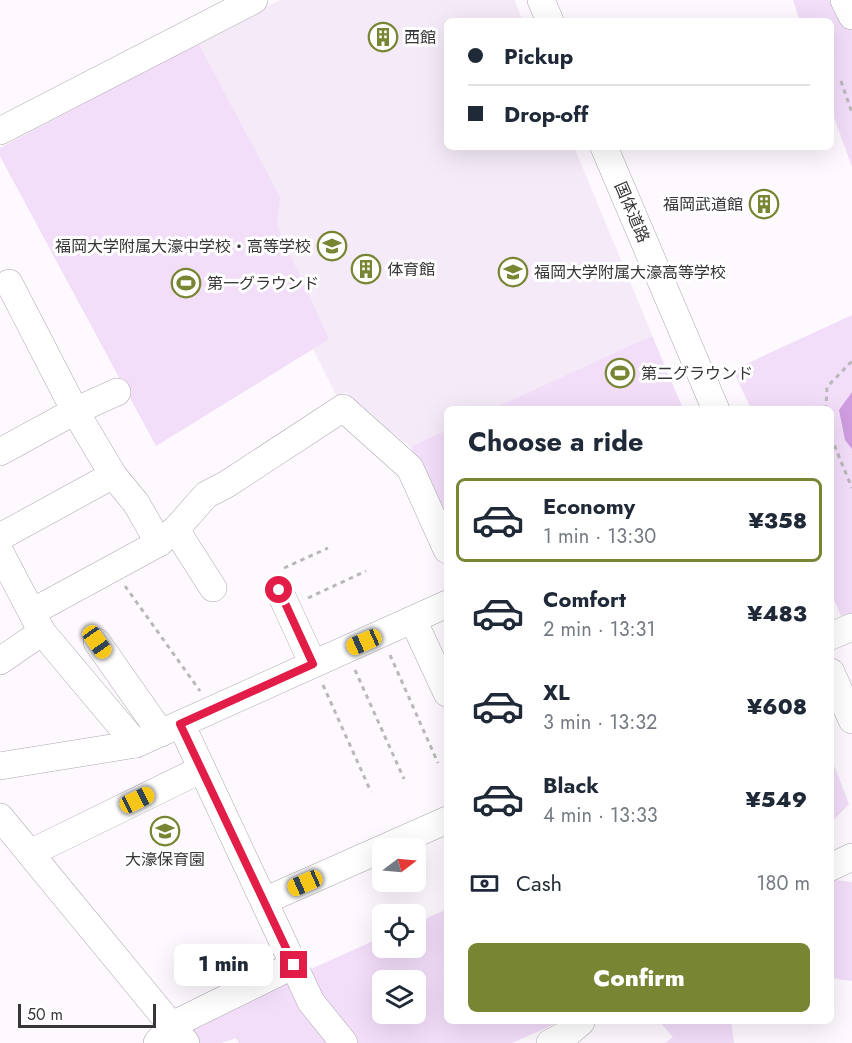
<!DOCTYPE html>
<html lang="en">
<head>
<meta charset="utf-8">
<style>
	:root { --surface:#fff; --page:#f2f2f3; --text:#1f2937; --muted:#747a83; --line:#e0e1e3; --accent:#788533 }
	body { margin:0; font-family:Jost,"Noto Sans JP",sans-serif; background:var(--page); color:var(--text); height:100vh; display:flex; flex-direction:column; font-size:22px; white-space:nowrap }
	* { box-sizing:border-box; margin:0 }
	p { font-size:20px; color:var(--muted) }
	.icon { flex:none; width:33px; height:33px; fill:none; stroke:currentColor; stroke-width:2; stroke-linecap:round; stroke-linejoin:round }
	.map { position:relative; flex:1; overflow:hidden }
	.side { position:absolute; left:444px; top:406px; width:390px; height:618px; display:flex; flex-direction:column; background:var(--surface); border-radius:9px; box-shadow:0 6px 24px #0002 }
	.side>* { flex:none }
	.banner { position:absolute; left:444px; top:18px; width:390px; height:132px; border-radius:9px; box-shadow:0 6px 24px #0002; display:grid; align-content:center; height:132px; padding:0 24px; background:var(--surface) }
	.needle { width:39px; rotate:74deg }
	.fabs { position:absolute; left:372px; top:838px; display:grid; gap:12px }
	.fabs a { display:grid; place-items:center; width:54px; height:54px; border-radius:9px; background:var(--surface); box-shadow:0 6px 24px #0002; font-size:30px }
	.scale { position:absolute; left:18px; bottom:15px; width:138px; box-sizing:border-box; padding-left:6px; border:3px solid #373538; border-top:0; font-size:16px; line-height:21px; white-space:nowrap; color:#373538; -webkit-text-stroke:4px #fff; paint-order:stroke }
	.end { position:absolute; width:27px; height:27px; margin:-14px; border:8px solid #e11d48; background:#fff; box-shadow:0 0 0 3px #fff }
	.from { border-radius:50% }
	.bubble { position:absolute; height:42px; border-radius:9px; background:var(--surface); box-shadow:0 6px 24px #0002; font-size:20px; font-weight:800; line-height:42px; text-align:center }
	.car { position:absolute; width:18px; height:36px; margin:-18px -9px; border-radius:8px; box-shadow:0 0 4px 2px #0007; background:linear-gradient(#f5c518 24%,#345 0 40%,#f5c518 0 76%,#345 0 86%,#f5c518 0) }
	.banner b { display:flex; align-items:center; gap:21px; height:57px; font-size:22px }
	.banner b+b { border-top:2px solid var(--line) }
	.banner i { width:15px; height:15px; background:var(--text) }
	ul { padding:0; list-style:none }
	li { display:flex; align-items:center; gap:18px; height:84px; margin:0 12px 9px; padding:0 12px; border:3px solid transparent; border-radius:9px }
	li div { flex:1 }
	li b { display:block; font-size:22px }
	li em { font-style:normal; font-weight:800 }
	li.current { border-color:var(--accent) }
	li>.icon { width:54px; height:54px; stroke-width:1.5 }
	h2 { padding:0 24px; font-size:27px; line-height:72px }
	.pay { display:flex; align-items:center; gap:15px; height:66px; padding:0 24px; font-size:22px }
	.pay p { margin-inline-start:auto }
	.button { display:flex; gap:12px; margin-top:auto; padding:12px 24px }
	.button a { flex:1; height:69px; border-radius:9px; background:var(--accent); color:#fff; font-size:24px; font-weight:800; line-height:69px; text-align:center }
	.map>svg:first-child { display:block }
	.built { fill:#f4eaf8 }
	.green { fill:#f3defa; fill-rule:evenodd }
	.water { fill:#cf9de0 }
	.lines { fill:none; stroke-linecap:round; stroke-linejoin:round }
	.minor-casing { stroke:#ada8af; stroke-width:28 }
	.path { stroke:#bbb8bc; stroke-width:3; stroke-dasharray:4.5 4.5; stroke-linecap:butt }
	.minor { stroke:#fff; stroke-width:27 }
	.route { stroke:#e11d48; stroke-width:8 }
	.labels { text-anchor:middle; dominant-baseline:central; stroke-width:6; stroke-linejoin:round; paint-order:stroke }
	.poi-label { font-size:16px; fill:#373538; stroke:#fff; text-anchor:start }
	.street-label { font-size:16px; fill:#373538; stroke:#fff }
</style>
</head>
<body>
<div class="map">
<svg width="852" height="1043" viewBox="0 0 852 1043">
	<rect width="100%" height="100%" fill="#fdf9fe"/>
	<polygon class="built" points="280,0 514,0 523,21 447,21 447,147 574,147 683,409 447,410 447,528 411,447 356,406 346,392 337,397 313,349 156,446 0,156 0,148"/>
	<g class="green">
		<polygon points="793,0 852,0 852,167 831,109 831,21 800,21"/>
		<polygon points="198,43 280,197 277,226 329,339 156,446 0,156 0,148"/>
		<polygon points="852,315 852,641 831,593 831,410 751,409 733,370"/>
		<polygon points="652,336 683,409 492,409"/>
		<polygon points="447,430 447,528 411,447"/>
		<polygon points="831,757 849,804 831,823"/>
		<polygon points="835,880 852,882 852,981 831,978 831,881"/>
		<path d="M447 909V1022H557L553 1025 512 1043H239L236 1038 221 1043H192L187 1025 382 937V948H416V923ZM382 981H416V1014H382Z"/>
		<polygon points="660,1022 731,1022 734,1043 665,1043 673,1037"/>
	</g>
	<polygon class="water" points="852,392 852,449 845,440 839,410"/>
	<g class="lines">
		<g class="minor-casing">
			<g id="minor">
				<polyline points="541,0 550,21"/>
				<polyline points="844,0 852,16"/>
				<polyline points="0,131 254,0"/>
				<polyline points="604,147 716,410"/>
				<polyline points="9,283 75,411 113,475 136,503 159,543"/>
				<polyline points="0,452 75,411 117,392"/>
				<polyline points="176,530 213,588"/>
				<polyline points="0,537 113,475"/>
				<polyline points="0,552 42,632 136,744"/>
				<polyline points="279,590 313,664"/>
				<polyline points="32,612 159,543 177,528 206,495 227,484 343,408 410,468 447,550"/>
				<polyline points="413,620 447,693"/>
				<polyline points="831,636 852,627"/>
				<polyline points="97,642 161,733"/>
				<polyline points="0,661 42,632"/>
				<polyline points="831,672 852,720"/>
				<polyline points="181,724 311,1002 344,1043"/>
				<polyline points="0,766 136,744 447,604"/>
				<polyline points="0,817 186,1043"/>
				<polyline points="30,853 202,769"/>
				<polyline points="831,867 852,857"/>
				<polyline points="264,901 447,820"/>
				<polyline points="157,1043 172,1025 294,965"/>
				<polyline points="550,1043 567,1034 581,1022"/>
			</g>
		</g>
		<g class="path">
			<polyline points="841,81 852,113"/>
			<polyline points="826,410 827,387 852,361"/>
			<polyline points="831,437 852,488"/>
			<polyline points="284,568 328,548"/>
			<polyline points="125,586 200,691"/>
			<polyline points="308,598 366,571"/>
			<polyline points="390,655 438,763"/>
			<polyline points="355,670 404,779"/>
			<polyline points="323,685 371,792"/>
		</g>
		<use href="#minor" class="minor"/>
	</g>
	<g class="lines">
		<polyline class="route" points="279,590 313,664 180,724 294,965"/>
	</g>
	<defs>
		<g id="building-ring" transform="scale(1.5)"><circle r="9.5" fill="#fff" stroke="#788533" stroke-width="1.5"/><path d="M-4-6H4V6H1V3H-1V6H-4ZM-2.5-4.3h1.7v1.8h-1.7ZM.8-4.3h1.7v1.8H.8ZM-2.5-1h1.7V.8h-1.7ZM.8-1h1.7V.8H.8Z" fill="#788533"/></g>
		<g id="school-ring" transform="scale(1.5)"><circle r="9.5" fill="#fff" stroke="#788533" stroke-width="1.5"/><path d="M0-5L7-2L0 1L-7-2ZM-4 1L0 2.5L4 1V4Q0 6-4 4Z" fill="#788533"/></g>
		<g id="stadium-ring" transform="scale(1.5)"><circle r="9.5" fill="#fff" stroke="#788533" stroke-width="1.5"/><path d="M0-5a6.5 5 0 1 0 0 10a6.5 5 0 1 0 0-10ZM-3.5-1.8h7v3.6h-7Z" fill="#788533"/></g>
	</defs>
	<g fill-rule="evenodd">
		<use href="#building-ring" x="383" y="37"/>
		<use href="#building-ring" x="764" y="204"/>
		<use href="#school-ring" x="332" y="246"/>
		<use href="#building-ring" x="366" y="269"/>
		<use href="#school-ring" x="513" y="272"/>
		<use href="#stadium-ring" x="186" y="283"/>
		<use href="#stadium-ring" x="620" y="373"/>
		<use href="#school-ring" x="165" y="831"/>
	</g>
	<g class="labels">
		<g class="poi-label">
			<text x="404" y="37">西館</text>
			<text x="743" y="204" text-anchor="end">福岡武道館</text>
			<text x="311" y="246" text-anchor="end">福岡大学附属大濠中学校・高等学校</text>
			<text x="387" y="269">体育館</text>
			<text x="534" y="272">福岡大学附属大濠高等学校</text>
			<text x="207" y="283">第一グラウンド</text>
			<text x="641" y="373">第二グラウンド</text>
			<text x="165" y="859" text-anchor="middle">大濠保育園</text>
		</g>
		<g class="street-label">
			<text transform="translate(632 212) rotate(67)">国体道路</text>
		</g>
	</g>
</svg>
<div class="fabs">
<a><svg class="needle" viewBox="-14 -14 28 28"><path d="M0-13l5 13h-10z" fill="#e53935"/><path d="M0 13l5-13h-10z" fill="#747a83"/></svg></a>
<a><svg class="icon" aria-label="locate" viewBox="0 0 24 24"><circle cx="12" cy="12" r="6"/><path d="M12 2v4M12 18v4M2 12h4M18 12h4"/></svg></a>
<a><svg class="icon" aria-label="layers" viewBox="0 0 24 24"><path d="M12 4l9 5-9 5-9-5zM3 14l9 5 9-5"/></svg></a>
</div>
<div class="scale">50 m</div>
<i class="end from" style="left:279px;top:590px"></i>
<i class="end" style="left:294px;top:965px"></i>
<div class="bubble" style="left:174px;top:944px;width:99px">1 min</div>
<i class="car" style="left:97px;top:642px;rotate:145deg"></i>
<i class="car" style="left:364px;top:642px;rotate:246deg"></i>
<i class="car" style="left:137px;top:800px;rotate:64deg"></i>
<i class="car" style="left:305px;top:883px;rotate:246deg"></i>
<div class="banner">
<b><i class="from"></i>Pickup</b>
<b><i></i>Drop-off</b>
</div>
<section class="side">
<h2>Choose a ride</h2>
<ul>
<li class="current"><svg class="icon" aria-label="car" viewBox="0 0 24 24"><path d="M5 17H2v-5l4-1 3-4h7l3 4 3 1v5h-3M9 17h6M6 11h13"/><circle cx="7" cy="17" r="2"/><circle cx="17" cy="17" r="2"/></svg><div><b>Economy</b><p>1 min · 13:30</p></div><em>¥358</em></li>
<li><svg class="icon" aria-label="car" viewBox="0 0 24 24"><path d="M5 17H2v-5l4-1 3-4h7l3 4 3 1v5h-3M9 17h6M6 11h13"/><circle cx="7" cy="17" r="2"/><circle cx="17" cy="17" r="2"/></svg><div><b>Comfort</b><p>2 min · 13:31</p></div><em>¥483</em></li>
<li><svg class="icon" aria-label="car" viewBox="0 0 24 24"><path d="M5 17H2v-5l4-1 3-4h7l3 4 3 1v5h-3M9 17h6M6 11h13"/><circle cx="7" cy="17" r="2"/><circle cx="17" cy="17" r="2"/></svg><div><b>XL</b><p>3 min · 13:32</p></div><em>¥608</em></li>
<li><svg class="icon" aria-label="car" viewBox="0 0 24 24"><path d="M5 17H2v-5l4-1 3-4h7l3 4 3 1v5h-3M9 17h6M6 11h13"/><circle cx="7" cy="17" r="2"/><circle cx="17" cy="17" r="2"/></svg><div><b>Black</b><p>4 min · 13:33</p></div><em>¥549</em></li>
</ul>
<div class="pay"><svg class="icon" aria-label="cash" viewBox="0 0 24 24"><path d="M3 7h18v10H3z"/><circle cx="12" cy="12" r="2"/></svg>Cash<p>180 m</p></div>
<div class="button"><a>Confirm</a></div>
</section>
</div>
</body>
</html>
